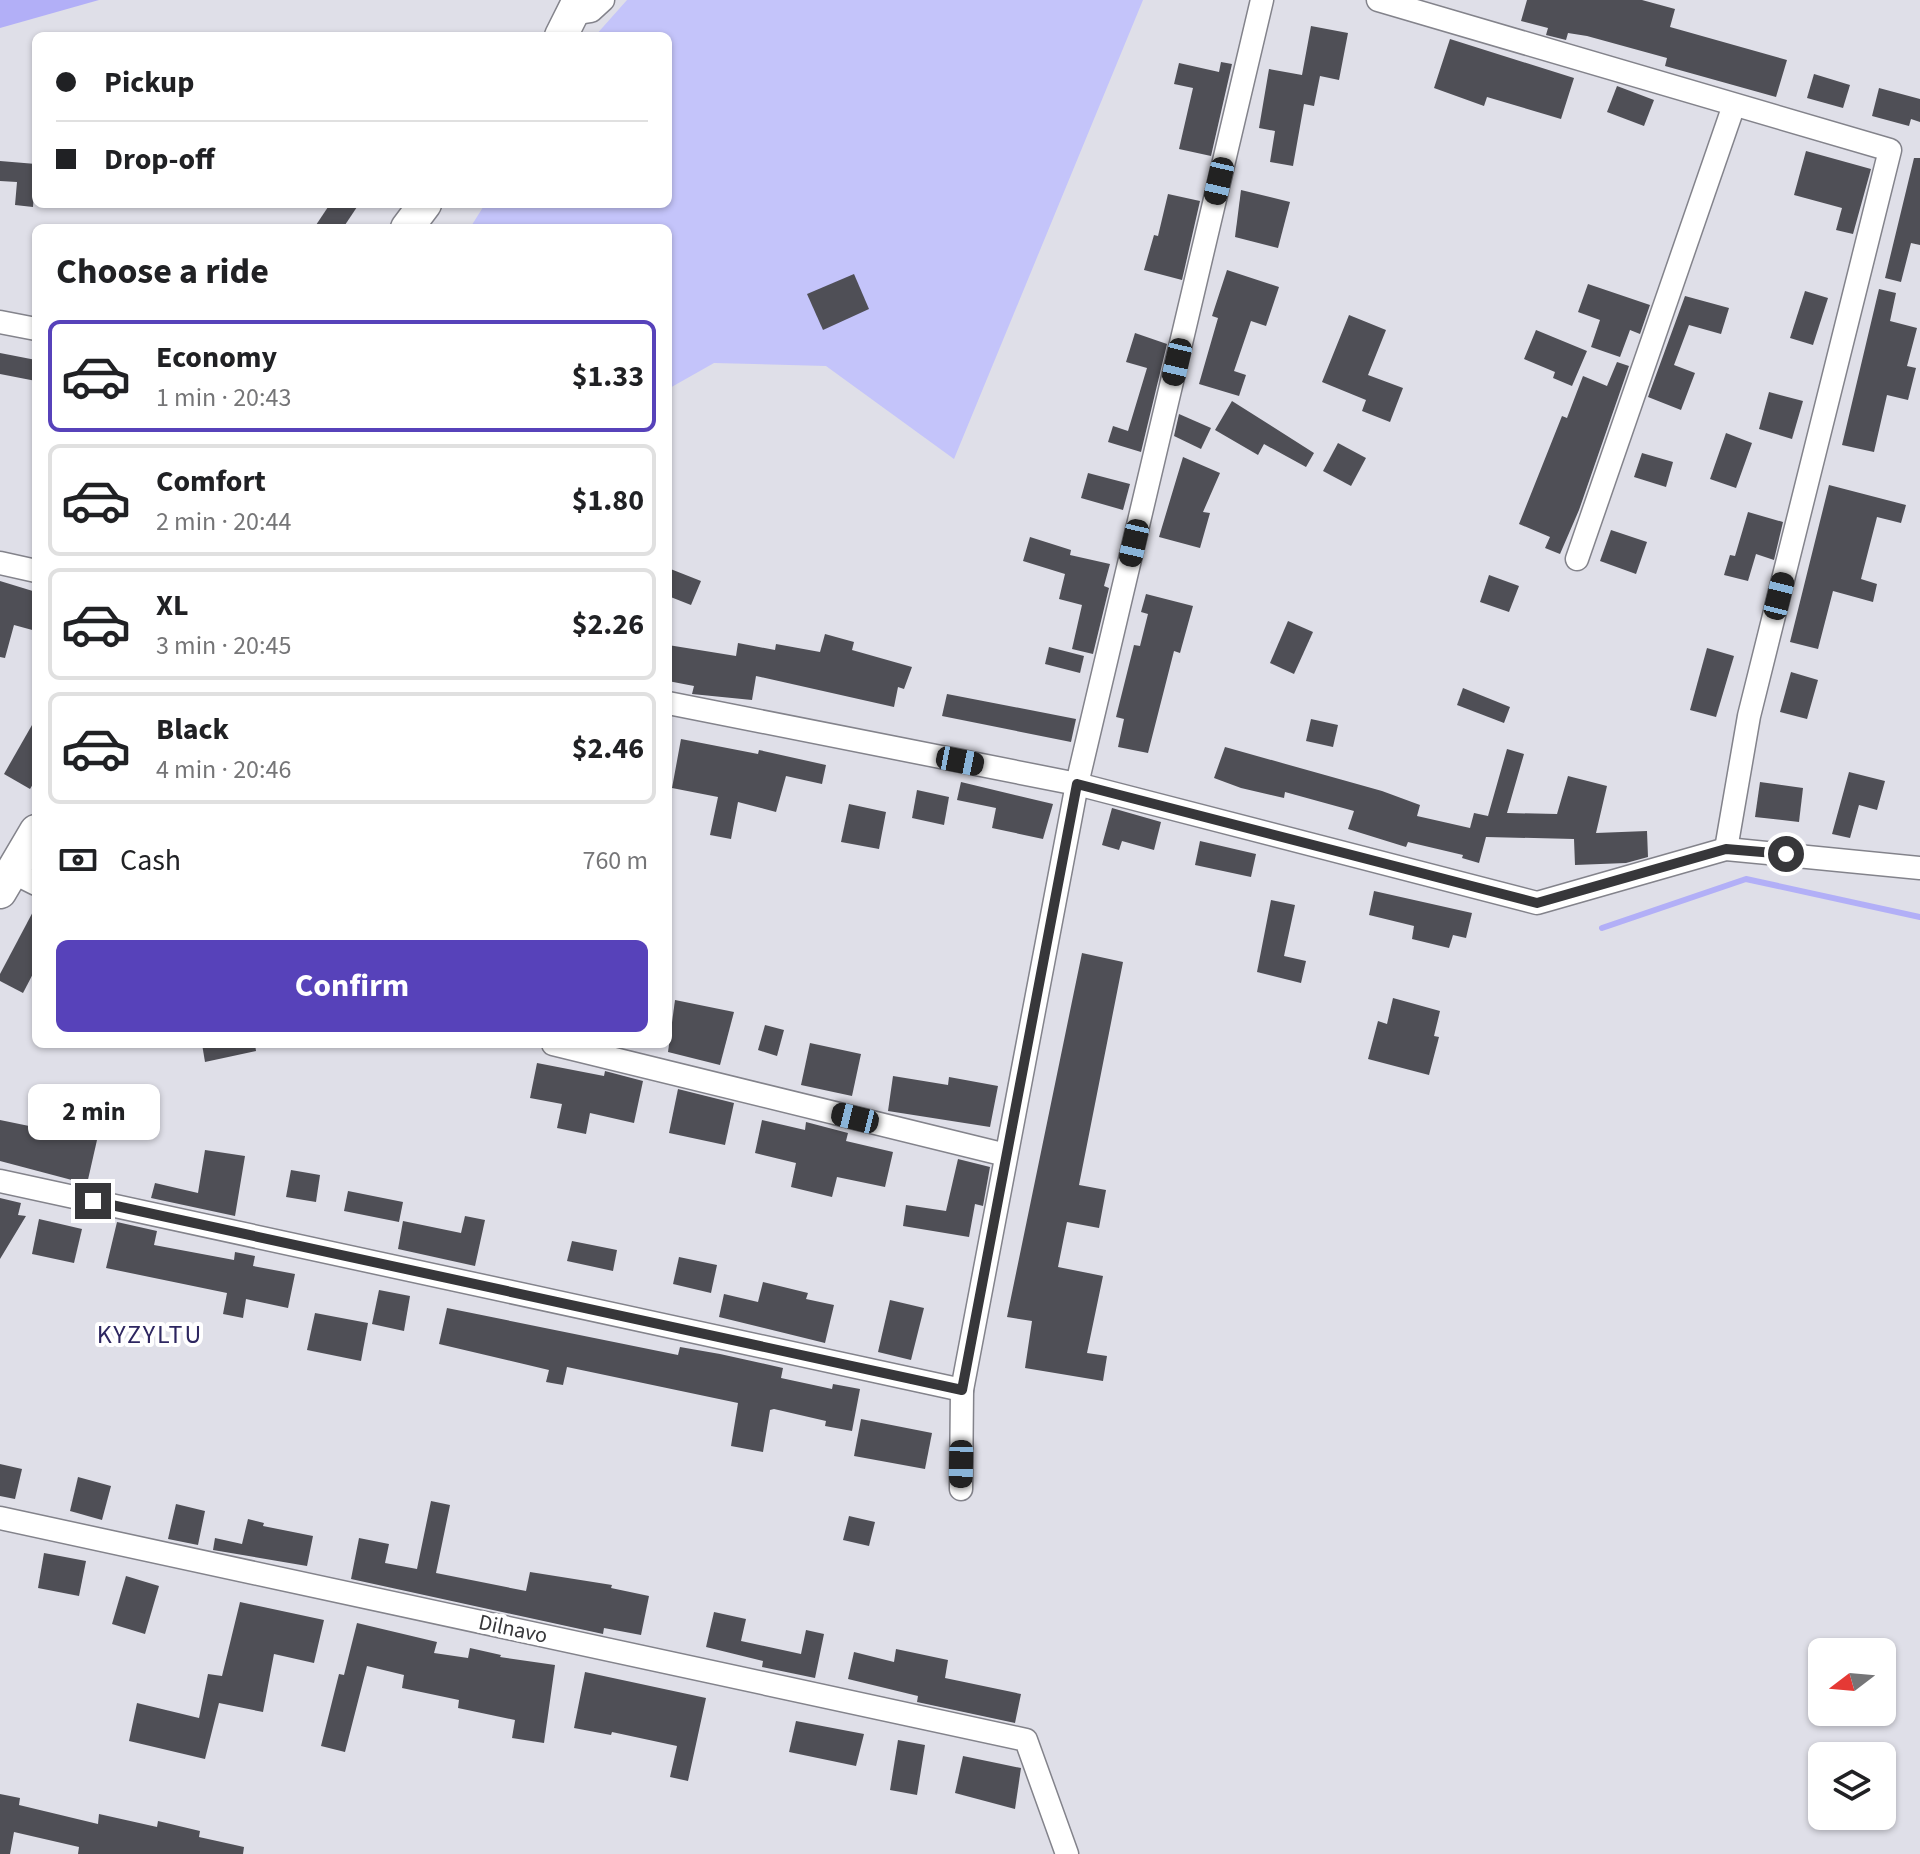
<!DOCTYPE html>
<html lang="en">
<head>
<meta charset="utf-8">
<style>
	:root { --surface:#fff; --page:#f2f2f2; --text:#202124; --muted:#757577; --line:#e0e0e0; --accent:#5742ba }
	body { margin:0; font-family:"Source Sans 3",sans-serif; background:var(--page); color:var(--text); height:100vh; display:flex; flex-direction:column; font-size:30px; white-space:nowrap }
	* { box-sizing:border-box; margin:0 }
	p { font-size:26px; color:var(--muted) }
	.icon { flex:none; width:44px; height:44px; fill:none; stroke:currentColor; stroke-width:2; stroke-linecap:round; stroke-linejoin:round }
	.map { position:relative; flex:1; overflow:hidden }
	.details { position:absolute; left:32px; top:224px; width:640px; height:824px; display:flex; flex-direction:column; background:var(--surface); border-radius:12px; box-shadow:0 2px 6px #0004 }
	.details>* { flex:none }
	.banner { position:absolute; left:32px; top:32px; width:640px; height:176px; border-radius:12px; box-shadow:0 2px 6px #0004; display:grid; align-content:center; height:176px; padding:0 24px; background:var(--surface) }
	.needle { width:52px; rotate:254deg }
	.tools { position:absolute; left:1808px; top:1638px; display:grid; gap:16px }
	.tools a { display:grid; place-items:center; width:88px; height:88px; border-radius:12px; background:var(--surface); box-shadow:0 2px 6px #0004; font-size:40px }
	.end { position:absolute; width:36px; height:36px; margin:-18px; border:10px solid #37373a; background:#fff; box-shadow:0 0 0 4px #fff }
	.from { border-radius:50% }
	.bubble { position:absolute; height:56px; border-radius:12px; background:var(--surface); box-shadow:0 2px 6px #0004; font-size:26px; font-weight:700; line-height:56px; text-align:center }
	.car { position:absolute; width:24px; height:48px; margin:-24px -12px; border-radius:10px; box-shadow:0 0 6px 2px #0007; background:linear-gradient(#222 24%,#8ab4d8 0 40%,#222 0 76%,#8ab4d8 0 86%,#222 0) }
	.banner b { display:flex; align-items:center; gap:28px; height:76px; font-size:30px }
	.banner b+b { border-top:2px solid var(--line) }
	.banner i { width:20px; height:20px; background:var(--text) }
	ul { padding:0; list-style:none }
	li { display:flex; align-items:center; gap:24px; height:112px; margin:0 16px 12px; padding:0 8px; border:4px solid var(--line); border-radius:12px }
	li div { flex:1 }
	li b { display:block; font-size:30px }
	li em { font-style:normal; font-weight:700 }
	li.active { border-color:var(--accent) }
	li>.icon { width:72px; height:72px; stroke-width:1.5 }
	h2 { padding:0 24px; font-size:36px; line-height:96px }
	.pay { display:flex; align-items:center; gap:20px; height:88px; padding:0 24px; font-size:30px }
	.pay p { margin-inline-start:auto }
	.button { display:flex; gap:16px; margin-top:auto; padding:16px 24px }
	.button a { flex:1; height:92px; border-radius:12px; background:var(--accent); color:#fff; font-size:32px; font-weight:700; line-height:92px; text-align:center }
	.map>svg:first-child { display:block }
	.green { fill:#c4c4fa }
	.water { fill:#b2aff7 }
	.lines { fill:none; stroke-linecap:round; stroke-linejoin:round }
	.stream { stroke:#b2aff7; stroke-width:6 }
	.building { fill:#4f4f56 }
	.street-casing { stroke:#83838b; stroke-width:25 }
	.secondary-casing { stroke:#83838b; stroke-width:35 }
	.street { stroke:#fff; stroke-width:22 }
	.secondary { stroke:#fff; stroke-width:32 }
	.route { stroke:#37373a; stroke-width:10 }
	.labels { text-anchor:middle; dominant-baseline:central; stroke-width:8; stroke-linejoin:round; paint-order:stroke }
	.street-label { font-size:22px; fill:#37373a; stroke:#fff }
	.quarter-label { font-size:26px; letter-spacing:2px; fill:#2d2660; stroke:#fff }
</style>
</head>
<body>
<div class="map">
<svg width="1920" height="1854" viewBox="0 0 1920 1854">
	<rect width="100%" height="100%" fill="#dfdfe8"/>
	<polygon class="green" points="627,0 1143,0 954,459 826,366 714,363 668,389 668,228 470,228 485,204 668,204 668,36 595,36"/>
	<polygon class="water" points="0,0 99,0 0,28"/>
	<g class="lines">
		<polyline class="stream" points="1602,928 1746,879 1920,917"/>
	</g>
	<g class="building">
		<polygon points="1527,0 1642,0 1675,9 1670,27 1787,60 1776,97 1665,66 1667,58 1587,36 1568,33 1566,40 1546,35 1548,28 1521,21"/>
		<polygon points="1311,26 1348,33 1339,80 1320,76 1314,106 1304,104 1293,166 1270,162 1275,131 1259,128 1269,69 1302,75"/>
		<polygon points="1450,39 1574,78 1561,119 1487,97 1484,106 1434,88"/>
		<polygon points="1221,62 1232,64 1211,156 1179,149 1193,88 1174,84 1179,63 1219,72"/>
		<polygon points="1814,74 1850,85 1843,108 1807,98"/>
		<polygon points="1617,86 1654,100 1644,126 1607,112"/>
		<polygon points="1879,88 1920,99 1920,122 1911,119 1909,126 1872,116"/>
		<polygon points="1806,151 1871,169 1853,234 1836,230 1842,208 1794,195"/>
		<polygon points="1914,158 1920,158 1920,245 1911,243 1901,282 1885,278"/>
		<polygon points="0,161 36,164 33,207 15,205 17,182 0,181"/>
		<polygon points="1241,190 1290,202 1278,248 1235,237"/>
		<polygon points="1168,194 1200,201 1182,280 1144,270 1154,235 1158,236"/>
		<polygon points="330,204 359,204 343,228 314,228"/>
		<polygon points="1227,270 1279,287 1266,326 1251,321 1234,371 1246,375 1239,396 1199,384 1218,318 1212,316"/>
		<polygon points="854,274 869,309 823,330 807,294"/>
		<polygon points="1588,284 1650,305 1640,334 1630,330 1620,357 1591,347 1600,320 1578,312"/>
		<polygon points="1879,289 1896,293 1890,321 1917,328 1907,366 1916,368 1908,400 1887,395 1874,452 1842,445"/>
		<polygon points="1805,291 1828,298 1813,345 1790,338"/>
		<polygon points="1685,296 1729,308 1721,334 1689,325 1674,365 1695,373 1681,410 1648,397"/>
		<polygon points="1349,315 1386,330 1368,375 1403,388 1390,422 1362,411 1366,400 1322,382"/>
		<polygon points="1536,330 1587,351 1572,386 1553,378 1555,372 1524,359"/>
		<polygon points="1135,333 1167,344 1141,452 1108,442 1113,426 1128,431 1147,368 1126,362"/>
		<polygon points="0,353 36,360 36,381 0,374"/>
		<polygon points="1617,362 1629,366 1579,510 1560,554 1545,548 1550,537 1519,524 1562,416 1567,418 1583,376 1607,386"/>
		<polygon points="1769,392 1803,401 1792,439 1759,429"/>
		<polygon points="1232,401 1314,453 1306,467 1264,444 1258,455 1215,430"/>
		<polygon points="1179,414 1211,428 1201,449 1174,436"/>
		<polygon points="1726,433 1752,443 1736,488 1710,479"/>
		<polygon points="1338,443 1366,458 1351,486 1323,471"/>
		<polygon points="1642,453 1673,462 1666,487 1634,477"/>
		<polygon points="1183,457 1220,473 1203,512 1210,513 1200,548 1159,537"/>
		<polygon points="1088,473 1130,484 1123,510 1081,498"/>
		<polygon points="1829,485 1906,505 1901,523 1877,517 1861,579 1877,584 1873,602 1833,591 1818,649 1790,642"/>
		<polygon points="1748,512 1783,522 1774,560 1756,554 1748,581 1724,575 1730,555 1735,556"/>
		<polygon points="1611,530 1647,542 1636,574 1600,561"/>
		<polygon points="1030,537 1071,550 1070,555 1110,564 1104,586 1109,588 1093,654 1072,649 1082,605 1059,599 1065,574 1023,561"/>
		<polygon points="668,568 701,581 691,605 668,596"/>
		<polygon points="1489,575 1519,586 1509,612 1480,602"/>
		<polygon points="0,581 36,592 36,631 14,625 5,658 0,657"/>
		<polygon points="1146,594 1193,606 1180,653 1174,651 1148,753 1118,747 1124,719 1116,717 1134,645 1140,646 1148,614 1141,612"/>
		<polygon points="1288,621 1313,632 1294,674 1270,663"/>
		<polygon points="825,634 854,642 852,650 912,667 904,689 898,687 894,707 756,676 752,700 692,694 694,686 668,681 668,645 736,656 738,643 775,650 776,644 820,652"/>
		<polygon points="1049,647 1084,656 1080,673 1045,664"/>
		<polygon points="1707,648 1734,656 1716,717 1690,710"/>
		<polygon points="1791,672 1818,680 1807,719 1780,712"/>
		<polygon points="1463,688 1510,707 1504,723 1457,705"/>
		<polygon points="947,694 1076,719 1071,742 942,716"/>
		<polygon points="36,718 36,779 30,789 4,774"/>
		<polygon points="1311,719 1338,725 1333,747 1306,741"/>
		<polygon points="681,739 758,754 759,750 826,765 822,784 786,776 776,812 738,802 731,839 710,835 718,797 672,788"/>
		<polygon points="1225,747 1382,791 1420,805 1417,816 1470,828 1474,813 1488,816 1507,749 1524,754 1507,813 1557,814 1568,776 1607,786 1596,833 1647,831 1648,857 1626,863 1575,865 1574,839 1486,837 1479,863 1462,858 1463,855 1408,842 1406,847 1348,829 1354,811 1285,792 1284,798 1241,788 1214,778"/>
		<polygon points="1849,772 1885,781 1877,810 1859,805 1850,838 1832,834"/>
		<polygon points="961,782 1053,804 1043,839 992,828 996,808 957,800"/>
		<polygon points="1760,782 1803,788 1799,822 1755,817"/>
		<polygon points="917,790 949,797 944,825 912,818"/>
		<polygon points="849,804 886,812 879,849 841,842"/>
		<polygon points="1112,808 1161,822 1154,850 1122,841 1119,850 1102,845"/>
		<polygon points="1200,841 1256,854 1251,877 1195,865"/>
		<polygon points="1374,891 1472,913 1466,938 1453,935 1449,948 1412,939 1414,926 1369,915"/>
		<polygon points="1271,900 1295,905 1284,956 1306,961 1301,983 1257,972"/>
		<polygon points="36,906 36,968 23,993 0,981 0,974"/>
		<polygon points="1082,953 1123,962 1079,1185 1106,1190 1099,1228 1067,1222 1058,1267 1103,1276 1087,1353 1107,1356 1103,1381 1025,1368 1032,1321 1007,1317"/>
		<polygon points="1393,998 1440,1011 1434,1036 1439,1037 1429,1075 1368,1059 1378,1021 1387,1024"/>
		<polygon points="675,1000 734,1012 720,1065 668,1052"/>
		<polygon points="765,1025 784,1030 777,1056 758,1050"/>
		<polygon points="810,1043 861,1054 852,1096 801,1085"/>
		<polygon points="202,1044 255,1044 256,1051 205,1062"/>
		<polygon points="537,1063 604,1076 605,1071 643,1081 634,1123 590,1113 586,1134 557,1128 562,1104 530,1098"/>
		<polygon points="893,1076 948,1085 949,1077 998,1086 990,1127 888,1111"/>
		<polygon points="678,1089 734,1103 725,1145 669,1133"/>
		<polygon points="0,1120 97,1140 87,1184 0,1161"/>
		<polygon points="762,1120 805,1130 806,1122 848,1133 846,1141 893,1152 885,1187 837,1177 832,1197 791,1187 796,1163 755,1153"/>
		<polygon points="205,1150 245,1156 235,1216 151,1198 155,1183 198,1193"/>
		<polygon points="958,1159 990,1167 983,1206 975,1204 969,1237 903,1226 906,1205 946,1211"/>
		<polygon points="291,1170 320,1175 316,1202 286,1197"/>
		<polygon points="348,1191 403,1202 399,1222 344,1211"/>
		<polygon points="0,1198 21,1203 18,1215 26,1216 0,1259"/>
		<polygon points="465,1216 485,1220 475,1266 398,1249 403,1221 461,1233"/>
		<polygon points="39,1219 82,1229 74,1263 32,1254"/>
		<polygon points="117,1222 157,1231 154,1245 234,1260 235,1252 255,1256 253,1266 295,1274 288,1308 246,1299 243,1318 223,1314 227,1293 106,1268"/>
		<polygon points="572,1241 617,1250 613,1271 567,1261"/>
		<polygon points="679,1257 717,1265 711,1293 673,1284"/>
		<polygon points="763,1282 808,1293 806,1299 834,1305 825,1343 719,1317 724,1294 758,1302"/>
		<polygon points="379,1290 410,1296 404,1331 372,1324"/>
		<polygon points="890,1300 924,1308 911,1360 878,1352"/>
		<polygon points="447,1308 678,1355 680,1347 720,1354 783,1368 781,1378 832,1389 833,1384 860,1389 852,1431 825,1426 826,1421 774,1409 770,1410 763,1452 731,1446 738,1403 567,1367 563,1385 546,1382 549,1370 439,1344"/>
		<polygon points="315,1313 368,1323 361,1361 307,1350"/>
		<polygon points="861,1419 932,1433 925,1469 854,1456"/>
		<polygon points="0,1464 22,1469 15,1499 0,1496"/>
		<polygon points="78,1477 111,1486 102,1520 70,1511"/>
		<polygon points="431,1501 450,1505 436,1573 526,1591 530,1572 612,1585 611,1588 649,1596 641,1635 604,1628 603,1634 351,1579 359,1538 389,1544 385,1563 417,1569"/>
		<polygon points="176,1504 205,1511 198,1545 168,1539"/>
		<polygon points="849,1516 875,1522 869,1546 843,1540"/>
		<polygon points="248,1519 264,1523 263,1526 313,1536 307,1566 213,1550 215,1538 242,1544"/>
		<polygon points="44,1553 86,1561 79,1596 38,1588"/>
		<polygon points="126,1576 159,1586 145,1634 112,1624"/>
		<polygon points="240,1602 324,1620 314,1663 274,1654 263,1712 219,1703 205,1759 129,1741 137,1703 199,1718 208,1674 222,1676"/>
		<polygon points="714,1612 746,1619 741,1641 801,1654 806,1630 824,1634 815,1678 762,1667 763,1661 706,1647"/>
		<polygon points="357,1623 437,1642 434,1653 468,1658 470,1648 501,1655 500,1657 555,1665 544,1743 512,1738 515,1720 458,1708 459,1700 402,1688 404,1675 367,1666 345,1752 321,1746 339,1674 344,1675"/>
		<polygon points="896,1649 948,1660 945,1678 1021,1694 1015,1723 917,1702 918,1696 848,1679 854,1652 894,1662"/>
		<polygon points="585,1672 706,1698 688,1781 670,1777 677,1746 612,1732 611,1735 574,1728"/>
		<polygon points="796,1721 864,1734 856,1766 789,1752"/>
		<polygon points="898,1740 925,1745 917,1795 890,1790"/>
		<polygon points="963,1756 1021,1768 1015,1809 955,1793"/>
		<polygon points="0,1794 20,1798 19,1805 98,1824 99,1814 157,1827 158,1821 200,1831 199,1837 244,1847 243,1854 78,1854 79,1847 14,1832 10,1854 0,1854"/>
	</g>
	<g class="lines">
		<g class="street-casing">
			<g id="street">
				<polyline points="1378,0 1890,150 1749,716 1726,849"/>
				<polyline points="572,14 591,11 603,0"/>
				<polyline points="0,322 36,329"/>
				<polyline points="1577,559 1734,105"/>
				<polyline points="0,563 36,571"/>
				<polyline points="668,703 1077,784 1537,903 1726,849 1920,868"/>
				<polyline points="12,872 36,884"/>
				<polyline points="553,1044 1006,1155"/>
				<polyline points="0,1181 962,1390"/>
				<polyline points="961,1489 962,1390 1077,784 1262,0"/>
				<polyline points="0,1518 1026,1740 1067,1854"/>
			</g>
		</g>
		<g class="secondary-casing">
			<g id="secondary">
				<polyline points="561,36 579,0"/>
				<polyline points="407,228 425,204"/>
				<polyline points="0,892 36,831"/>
			</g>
		</g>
		<use href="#street" class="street"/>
		<use href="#secondary" class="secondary"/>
	</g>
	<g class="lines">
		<polyline class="route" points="93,1201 962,1390 1077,784 1537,903 1726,849 1786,854"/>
	</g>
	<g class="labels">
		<g class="street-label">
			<text transform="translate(513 1629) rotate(12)">Dilnavo</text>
		</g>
		<g class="quarter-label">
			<text x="150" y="1334">KYZYLTU</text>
		</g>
	</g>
</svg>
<div class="tools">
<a><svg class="needle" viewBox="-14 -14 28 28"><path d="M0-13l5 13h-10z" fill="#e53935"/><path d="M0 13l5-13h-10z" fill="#757577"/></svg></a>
<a><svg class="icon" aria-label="layers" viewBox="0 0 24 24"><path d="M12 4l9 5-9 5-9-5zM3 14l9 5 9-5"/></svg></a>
</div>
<i class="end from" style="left:1786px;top:854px"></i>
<i class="end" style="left:93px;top:1201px"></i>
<div class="bubble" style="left:28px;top:1084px;width:132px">2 min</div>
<i class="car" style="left:1219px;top:181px;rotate:193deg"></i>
<i class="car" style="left:1177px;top:362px;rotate:193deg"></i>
<i class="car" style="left:1134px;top:543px;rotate:193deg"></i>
<i class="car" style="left:1779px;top:596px;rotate:14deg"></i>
<i class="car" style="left:960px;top:761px;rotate:101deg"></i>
<i class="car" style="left:855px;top:1118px;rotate:284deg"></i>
<i class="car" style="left:961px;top:1464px;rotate:181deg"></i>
<div class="banner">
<b><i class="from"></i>Pickup</b>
<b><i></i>Drop-off</b>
</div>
<section class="details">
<h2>Choose a ride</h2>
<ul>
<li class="active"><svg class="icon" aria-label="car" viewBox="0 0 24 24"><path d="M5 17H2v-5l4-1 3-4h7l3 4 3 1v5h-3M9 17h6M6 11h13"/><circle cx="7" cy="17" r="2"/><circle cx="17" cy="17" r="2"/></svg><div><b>Economy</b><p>1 min · 20:43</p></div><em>$1.33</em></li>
<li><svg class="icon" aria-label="car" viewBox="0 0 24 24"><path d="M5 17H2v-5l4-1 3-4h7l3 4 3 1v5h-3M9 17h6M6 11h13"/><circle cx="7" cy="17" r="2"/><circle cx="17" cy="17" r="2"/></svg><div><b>Comfort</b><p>2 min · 20:44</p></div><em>$1.80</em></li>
<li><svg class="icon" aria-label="car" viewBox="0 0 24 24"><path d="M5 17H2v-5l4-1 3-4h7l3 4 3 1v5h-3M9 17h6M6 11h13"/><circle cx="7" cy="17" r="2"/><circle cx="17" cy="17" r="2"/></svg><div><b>XL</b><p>3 min · 20:45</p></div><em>$2.26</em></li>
<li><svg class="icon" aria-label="car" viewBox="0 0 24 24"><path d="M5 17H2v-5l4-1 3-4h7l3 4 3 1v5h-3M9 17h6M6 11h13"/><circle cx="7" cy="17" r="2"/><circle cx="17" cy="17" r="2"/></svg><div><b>Black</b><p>4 min · 20:46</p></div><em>$2.46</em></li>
</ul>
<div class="pay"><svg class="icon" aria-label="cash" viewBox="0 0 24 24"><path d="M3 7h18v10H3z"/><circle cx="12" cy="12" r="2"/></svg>Cash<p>760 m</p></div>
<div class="button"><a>Confirm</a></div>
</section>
</div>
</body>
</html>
